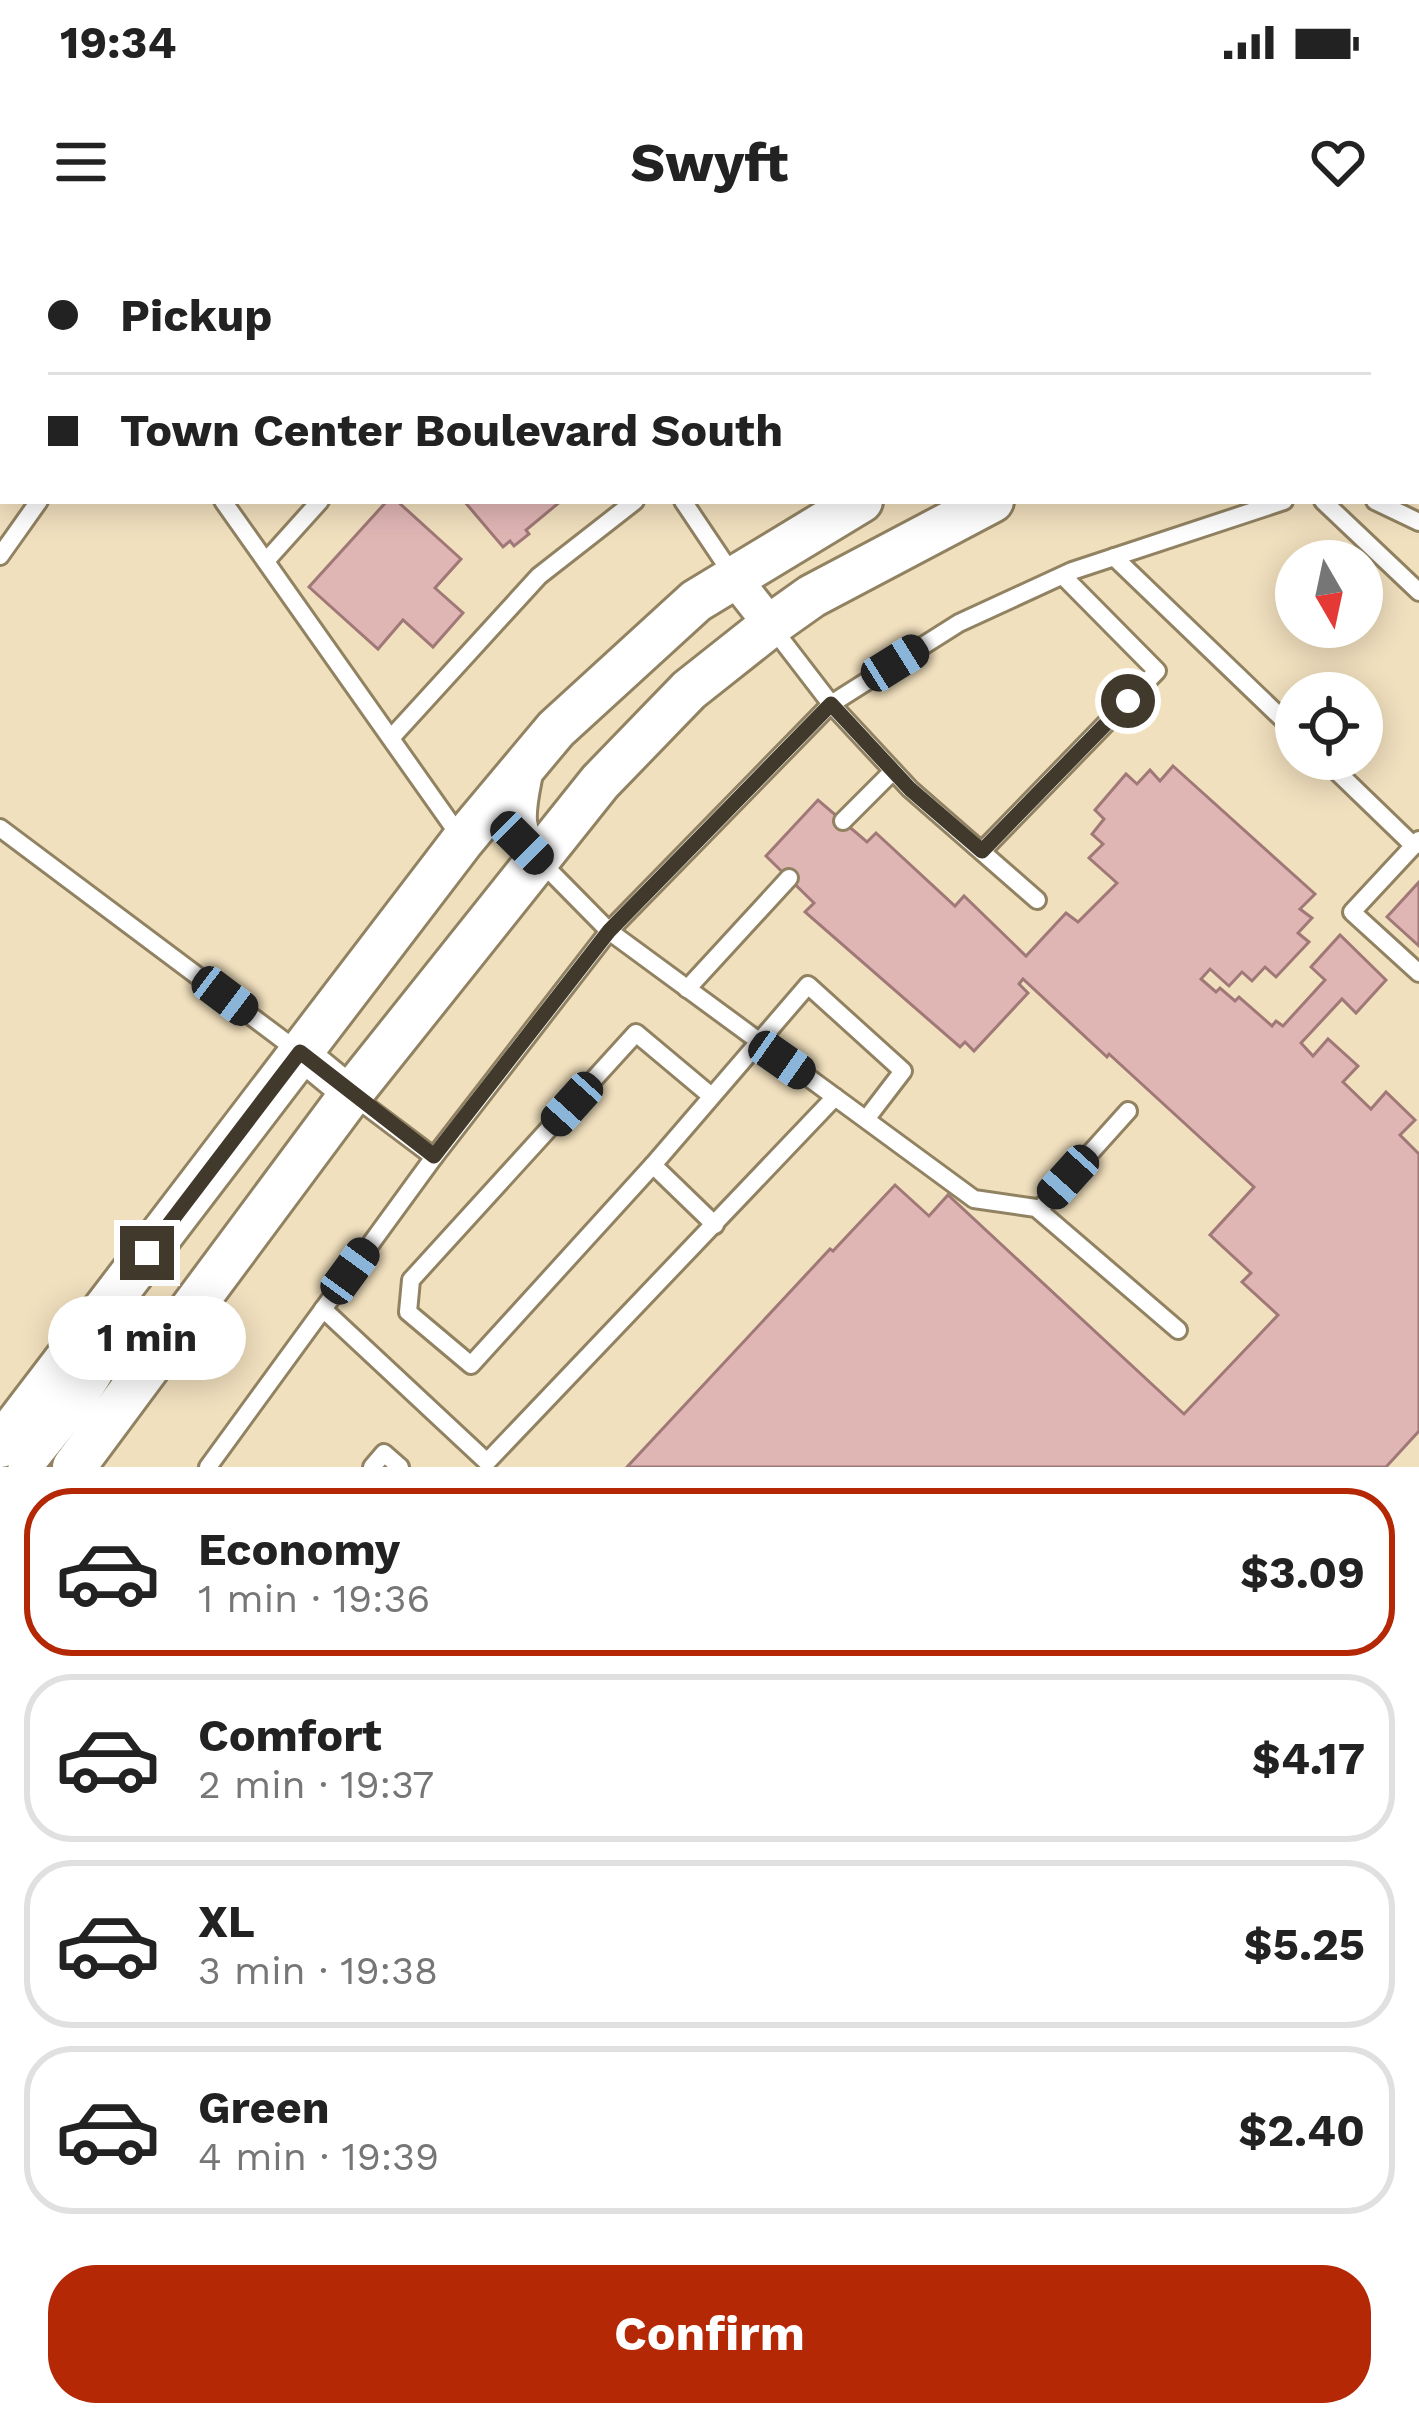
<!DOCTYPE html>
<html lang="en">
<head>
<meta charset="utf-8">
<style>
	:root { --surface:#fff; --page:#f6f6f6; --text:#222; --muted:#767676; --line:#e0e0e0; --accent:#b42806 }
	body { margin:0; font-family:"Work Sans",sans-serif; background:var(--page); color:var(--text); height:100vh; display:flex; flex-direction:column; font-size:45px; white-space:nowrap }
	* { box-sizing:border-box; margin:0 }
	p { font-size:39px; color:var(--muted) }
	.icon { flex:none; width:66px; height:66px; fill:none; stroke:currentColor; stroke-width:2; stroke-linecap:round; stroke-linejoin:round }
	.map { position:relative; height:1227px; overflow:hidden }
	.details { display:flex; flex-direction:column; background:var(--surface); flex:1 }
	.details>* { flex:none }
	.top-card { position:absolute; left:0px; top:0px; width:1419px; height:264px; box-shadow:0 6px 30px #0003; display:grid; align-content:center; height:264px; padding:0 48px; background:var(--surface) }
	.needle { width:78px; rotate:171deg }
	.controls { position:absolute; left:1275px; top:300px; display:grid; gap:24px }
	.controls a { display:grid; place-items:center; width:108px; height:108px; border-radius:50%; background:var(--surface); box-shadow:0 6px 30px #0003; font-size:60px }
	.end { position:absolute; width:54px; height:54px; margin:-27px; border:15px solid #40392c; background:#fff; box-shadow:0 0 0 6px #fff }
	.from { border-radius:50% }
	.bubble { position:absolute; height:84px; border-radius:42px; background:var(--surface); box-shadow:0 6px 30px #0003; font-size:39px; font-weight:700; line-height:84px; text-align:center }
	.car { position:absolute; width:36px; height:72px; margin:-36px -18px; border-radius:15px; box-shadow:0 0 9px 3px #0007; background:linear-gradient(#222 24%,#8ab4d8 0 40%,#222 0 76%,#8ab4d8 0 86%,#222 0) }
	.top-card b { display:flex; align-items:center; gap:42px; height:114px; font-size:45px }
	.top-card b+b { border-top:3px solid var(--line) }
	.top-card i { width:30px; height:30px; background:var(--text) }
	ul { padding:21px 0 0; list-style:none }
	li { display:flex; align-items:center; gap:36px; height:168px; margin:0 24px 18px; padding:0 24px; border:6px solid var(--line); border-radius:48px }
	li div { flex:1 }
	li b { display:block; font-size:45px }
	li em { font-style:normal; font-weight:700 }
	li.active { border-color:var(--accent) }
	li>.icon { width:108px; height:108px; stroke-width:1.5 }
	.button { display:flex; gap:24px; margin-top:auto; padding:24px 48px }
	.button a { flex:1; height:138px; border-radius:48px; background:var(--accent); color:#fff; font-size:48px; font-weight:700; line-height:138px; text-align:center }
	.status { display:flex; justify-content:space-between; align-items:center; height:84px; padding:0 60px; background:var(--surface); direction:ltr }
	.status svg { height:33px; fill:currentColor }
	header { display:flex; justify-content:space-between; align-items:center; height:156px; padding:0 48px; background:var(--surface); font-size:54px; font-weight:700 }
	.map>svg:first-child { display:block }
	.building { fill:#e0b6b5; stroke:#9f7877; stroke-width:3 }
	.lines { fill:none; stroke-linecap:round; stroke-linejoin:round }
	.service-casing { stroke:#918262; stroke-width:22 }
	.minor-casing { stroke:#918262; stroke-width:39 }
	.tertiary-casing { stroke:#918262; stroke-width:48 }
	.service { stroke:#fff; stroke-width:16 }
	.minor { stroke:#fff; stroke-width:33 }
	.tertiary { stroke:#fff; stroke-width:42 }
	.route { stroke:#40392c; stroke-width:15 }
</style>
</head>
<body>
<div class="status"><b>19:34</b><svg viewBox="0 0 49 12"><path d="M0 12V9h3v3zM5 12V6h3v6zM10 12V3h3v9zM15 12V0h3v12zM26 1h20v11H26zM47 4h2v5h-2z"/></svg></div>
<header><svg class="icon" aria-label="menu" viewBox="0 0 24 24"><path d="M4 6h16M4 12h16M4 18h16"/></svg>Swyft<svg class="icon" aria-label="heart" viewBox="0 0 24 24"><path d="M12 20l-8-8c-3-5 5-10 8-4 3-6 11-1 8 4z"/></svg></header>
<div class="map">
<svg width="1419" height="1227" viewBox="0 0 1419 1227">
	<rect width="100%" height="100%" fill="#f1e0be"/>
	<g class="building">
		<polygon points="418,0 471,0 473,3 413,3"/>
		<polygon points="838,0 991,0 993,3 839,3"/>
		<polygon points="1046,0 1098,0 1093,3"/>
		<polygon points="387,261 397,261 461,319 435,348 463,373 433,407 403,380 378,409 309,347"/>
		<polygon points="464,261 561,261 526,290 529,294 514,306 510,301 503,307"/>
		<polygon points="1173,526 1315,654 1300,669 1312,678 1298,693 1309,702 1276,737 1265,727 1252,741 1242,732 1229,746 1210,729 1201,739 1216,752 1220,748 1235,761 1239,757 1272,786 1276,781 1283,786 1325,740 1311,727 1340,695 1386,740 1356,773 1342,759 1301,803 1313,816 1328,799 1358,826 1343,842 1371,869 1386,852 1415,880 1400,895 1419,914 1419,1191 1386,1227 627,1227 830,1009 833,1011 895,945 929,976 948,955 1184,1174 1278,1075 1242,1042 1251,1033 1210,995 1254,947 1109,814 1107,817 1023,739 1019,744 1028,753 974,811 965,802 960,807 805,672 814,663 766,616 818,560 867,602 876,593 955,666 964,656 1026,716 1066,673 1078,682 1117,643 1089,618 1103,604 1092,594 1104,579 1095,570 1126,534 1137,544 1150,530 1160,541"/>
		<polygon points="1419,642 1419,706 1387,677"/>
	</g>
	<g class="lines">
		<g class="service-casing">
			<g id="service">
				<polyline points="74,0 76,3"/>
				<polyline points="500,0 502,3"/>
				<polyline points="1236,0 1238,3"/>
				<polyline points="177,3 181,0"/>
				<polyline points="333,3 337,0"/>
				<polyline points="649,3 654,0"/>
				<polyline points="1209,3 1218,0"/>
				<polyline points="1416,224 1419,227"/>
				<polyline points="223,261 461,598"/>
				<polyline points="683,261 734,337"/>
				<polyline points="1323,261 1419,352"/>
				<polyline points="1375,261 1419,282"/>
				<polyline points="0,316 39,261"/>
				<polyline points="1114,317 1296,492"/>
				<polyline points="266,321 320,261"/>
				<polyline points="391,498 539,336 635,261"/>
				<polyline points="1324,519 1414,606"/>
				<polyline points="843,581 893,531"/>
				<polyline points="0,588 299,812"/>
				<polyline points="1419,600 1352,672 1419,733"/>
				<polyline points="982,611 1157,431 1063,336"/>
				<polyline points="1037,660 910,549 831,464 959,383 1072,331 1284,261"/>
				<polyline points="687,749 789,638"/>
				<polyline points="710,855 636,793 411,1040 408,1072 471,1125 653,925 715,985"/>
				<polyline points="835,857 974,959 1036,968 1178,1090"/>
				<polyline points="434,917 609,691 541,622"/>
				<polyline points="653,925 808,745 903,831 867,878"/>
				<polyline points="1039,970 1128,871"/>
				<polyline points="323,1069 487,1222 835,857 609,691 831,464 771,386"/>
				<polyline points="208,1227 434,917 353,856"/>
				<polyline points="372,1227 384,1213 400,1227"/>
			</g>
		</g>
		<g class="minor-casing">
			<g id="minor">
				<polyline points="734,338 771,385"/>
				<path d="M527 525C520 565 509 590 540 621"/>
				<polyline points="300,812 351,854"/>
				<path d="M25 1227C70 1169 119 1123 122 1046"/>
			</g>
		</g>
		<g class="tertiary-casing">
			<g id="tertiary">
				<polyline points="1416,3 1419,1"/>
				<polyline points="1416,81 1419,79"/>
				<polyline points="0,1206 463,600 556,489 696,361 861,261"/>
				<polyline points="74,1227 351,854 600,542 689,450 771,385 812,356 992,261"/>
			</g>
		</g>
		<use href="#service" class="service"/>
		<use href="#minor" class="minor"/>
		<use href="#tertiary" class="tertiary"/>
	</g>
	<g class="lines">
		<polyline class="route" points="147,1013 300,812 434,916 609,691 831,464 910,549 982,611 1128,461"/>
	</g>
</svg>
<div class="controls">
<a><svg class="needle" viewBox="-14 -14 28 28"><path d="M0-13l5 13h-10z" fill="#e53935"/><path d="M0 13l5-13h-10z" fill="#767676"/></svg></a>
<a><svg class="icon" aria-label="locate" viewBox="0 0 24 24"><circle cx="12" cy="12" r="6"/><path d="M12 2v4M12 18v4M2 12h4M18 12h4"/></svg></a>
</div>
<i class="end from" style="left:1128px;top:461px"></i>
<i class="end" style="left:147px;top:1013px"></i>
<div class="bubble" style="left:48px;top:1056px;width:198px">1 min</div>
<i class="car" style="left:895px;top:423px;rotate:58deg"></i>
<i class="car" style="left:522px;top:603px;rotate:135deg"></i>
<i class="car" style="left:225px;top:756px;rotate:127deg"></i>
<i class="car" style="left:782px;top:820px;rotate:125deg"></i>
<i class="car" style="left:572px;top:864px;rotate:222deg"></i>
<i class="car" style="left:1068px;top:937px;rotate:222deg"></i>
<i class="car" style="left:350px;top:1031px;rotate:36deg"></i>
<div class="top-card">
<b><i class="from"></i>Pickup</b>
<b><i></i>Town Center Boulevard South</b>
</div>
</div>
<section class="details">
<ul>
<li class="active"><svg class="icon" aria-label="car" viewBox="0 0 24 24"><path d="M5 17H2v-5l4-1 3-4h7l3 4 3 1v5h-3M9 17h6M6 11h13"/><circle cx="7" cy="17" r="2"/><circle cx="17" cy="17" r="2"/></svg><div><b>Economy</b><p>1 min · 19:36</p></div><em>$3.09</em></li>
<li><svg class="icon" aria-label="car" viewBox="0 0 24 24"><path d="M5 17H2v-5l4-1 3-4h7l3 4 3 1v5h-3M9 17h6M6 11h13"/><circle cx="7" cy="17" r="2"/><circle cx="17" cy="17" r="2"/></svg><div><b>Comfort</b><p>2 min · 19:37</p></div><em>$4.17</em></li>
<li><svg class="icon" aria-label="car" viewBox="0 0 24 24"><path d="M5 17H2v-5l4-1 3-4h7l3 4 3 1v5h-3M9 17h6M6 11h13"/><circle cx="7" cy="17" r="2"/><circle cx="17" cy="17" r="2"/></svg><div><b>XL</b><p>3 min · 19:38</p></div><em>$5.25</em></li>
<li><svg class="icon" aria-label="car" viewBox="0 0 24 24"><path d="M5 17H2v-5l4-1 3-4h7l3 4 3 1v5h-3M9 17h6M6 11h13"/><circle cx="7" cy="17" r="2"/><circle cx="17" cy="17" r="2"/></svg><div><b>Green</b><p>4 min · 19:39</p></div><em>$2.40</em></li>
</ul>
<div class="button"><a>Confirm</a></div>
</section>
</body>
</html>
